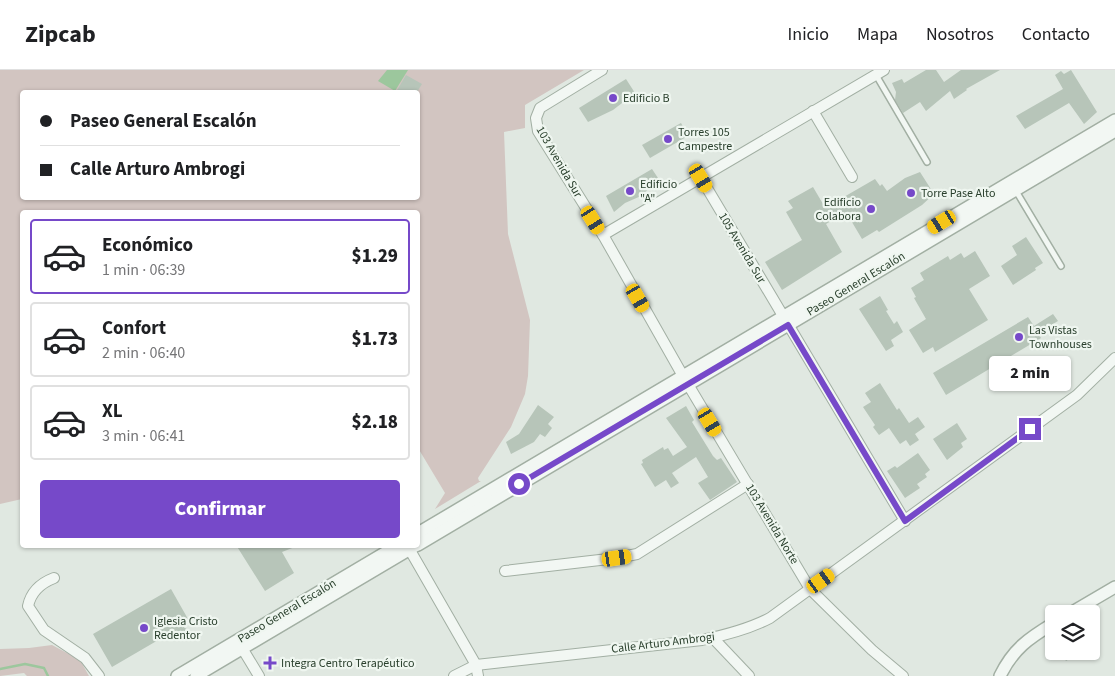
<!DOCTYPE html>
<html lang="es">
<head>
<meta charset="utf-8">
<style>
	:root { --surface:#fff; --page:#f2f2f2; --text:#202124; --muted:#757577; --line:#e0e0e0; --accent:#7649c9 }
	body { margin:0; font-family:"Source Sans 3",sans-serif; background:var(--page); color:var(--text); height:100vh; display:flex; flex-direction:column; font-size:19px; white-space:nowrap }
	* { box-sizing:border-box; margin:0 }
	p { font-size:16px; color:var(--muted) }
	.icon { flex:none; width:28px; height:28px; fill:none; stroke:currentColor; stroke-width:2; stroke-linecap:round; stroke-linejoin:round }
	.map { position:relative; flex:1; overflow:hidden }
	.side { position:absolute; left:20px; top:140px; width:400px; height:338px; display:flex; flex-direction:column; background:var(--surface); border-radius:5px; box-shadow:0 1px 4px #0004 }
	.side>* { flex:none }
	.hud { position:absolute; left:20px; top:20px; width:400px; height:110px; border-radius:5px; box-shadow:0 1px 4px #0004; display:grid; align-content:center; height:110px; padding:0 20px; background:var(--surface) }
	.controls { position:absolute; left:1045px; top:535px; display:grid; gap:10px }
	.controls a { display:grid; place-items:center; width:55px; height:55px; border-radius:5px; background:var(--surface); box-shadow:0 1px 4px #0004; font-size:25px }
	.end { position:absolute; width:22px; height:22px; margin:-11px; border:6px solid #7649c9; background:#fff; box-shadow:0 0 0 2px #fff }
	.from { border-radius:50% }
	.bubble { position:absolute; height:35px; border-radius:5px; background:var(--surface); box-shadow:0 1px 4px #0004; font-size:16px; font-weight:800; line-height:35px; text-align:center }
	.car { position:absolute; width:15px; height:30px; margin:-15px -8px; border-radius:6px; box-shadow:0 0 4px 1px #0007; background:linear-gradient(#f5c518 24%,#345 0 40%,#f5c518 0 76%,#345 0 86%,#f5c518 0) }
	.hud b { display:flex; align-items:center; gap:18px; height:48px; font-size:19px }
	.hud b+b { border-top:1px solid var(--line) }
	.hud i { width:12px; height:12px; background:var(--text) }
	ul { padding:9px 0 0; list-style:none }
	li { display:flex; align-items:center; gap:15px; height:75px; margin:0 10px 8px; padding:0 10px; border:2px solid var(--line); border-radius:5px }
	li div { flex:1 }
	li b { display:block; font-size:19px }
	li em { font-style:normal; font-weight:800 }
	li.active { border-color:var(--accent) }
	li>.icon { width:45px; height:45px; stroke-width:1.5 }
	.cta { display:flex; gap:10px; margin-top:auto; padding:10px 20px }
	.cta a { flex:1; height:58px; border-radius:5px; background:var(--accent); color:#fff; font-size:20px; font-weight:800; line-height:58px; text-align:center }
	header { display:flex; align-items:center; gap:30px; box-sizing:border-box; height:70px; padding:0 25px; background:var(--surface); border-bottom:1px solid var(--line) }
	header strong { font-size:24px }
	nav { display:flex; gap:28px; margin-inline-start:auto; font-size:18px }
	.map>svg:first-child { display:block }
	.green { fill:#d2c5c1; fill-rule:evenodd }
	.water { fill:#9cc79d }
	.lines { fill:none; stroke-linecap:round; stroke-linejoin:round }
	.stream { stroke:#9cc79d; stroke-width:2.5 }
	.building { fill:#b7c5b9 }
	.service-casing { stroke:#a2afa3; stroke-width:8 }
	.minor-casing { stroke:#a2afa3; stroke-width:12 }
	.tertiary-casing { stroke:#a2afa3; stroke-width:14 }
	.service { stroke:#f2f7f3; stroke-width:5 }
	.minor { stroke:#f2f7f3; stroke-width:10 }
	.tertiary { stroke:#f2f7f3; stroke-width:11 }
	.route { stroke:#7649c9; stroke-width:6 }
	.poi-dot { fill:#7649c9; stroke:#eff6f0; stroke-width:2 }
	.labels { text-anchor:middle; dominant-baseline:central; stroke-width:4.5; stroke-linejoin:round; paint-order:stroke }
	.poi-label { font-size:12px; fill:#293f2c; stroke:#eff6f0; text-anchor:start }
	.street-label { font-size:12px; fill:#293f2c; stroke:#eff6f0 }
</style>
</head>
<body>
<header>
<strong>Zipcab</strong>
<nav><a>Inicio</a><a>Mapa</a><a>Nosotros</a><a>Contacto</a></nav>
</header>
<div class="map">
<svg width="1115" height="606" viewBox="0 0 1115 606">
	<rect width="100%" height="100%" fill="#e0e8e1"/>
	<g class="green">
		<path d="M0 0H584L525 35V58L504 62 508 164 530 250 528 306 525 324 511 357 478 408 479 411H481L435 439 445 423 418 378V142H22V429L0 434ZM22 22H418V128H22Z"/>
		<polygon points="52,575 80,590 89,606 27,606 24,603 0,606 0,579 29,578"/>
	</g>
	<polygon class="water" points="387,0 408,0 395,21 378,11"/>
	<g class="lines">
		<polyline class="stream" points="0,599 25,594 44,598 48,606"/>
	</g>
	<g class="building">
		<polygon points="926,0 936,0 944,12 961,0 1000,0 966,19 967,20 954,29 950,21 926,41 920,32 903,43 895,30 896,22 892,13 902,9 904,13"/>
		<polygon points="1071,0 1097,42 1084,54 1069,33 1025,59 1016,46 1063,19 1055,5 1061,1 1064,4"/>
		<polygon points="406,5 422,14 417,22 396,22"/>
		<polygon points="626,9 635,23 613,40 588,52 579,38"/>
		<polygon points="681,53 688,66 650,88 642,75"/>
		<polygon points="652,99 662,114 648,119 641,126 625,133 614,142 606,126"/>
		<polygon points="920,102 934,124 922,135 879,162 877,160 862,169 846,142 826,154 842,182 782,220 765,192 802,170 786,142 793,138 788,131 813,117 823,134 828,131 830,135 875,109 880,116 882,114 887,121 905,108"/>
		<polygon points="1026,167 1043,193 1035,198 1036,200 1013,215 1001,196 1017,185 1012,176"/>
		<polygon points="975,181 990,206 969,219 988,250 935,282 933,277 923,283 909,260 926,249 914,228 916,227 911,218 924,210 920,203 948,186 950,190 961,183 964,188"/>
		<polygon points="880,226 888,240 886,241 894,254 897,251 903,262 891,270 894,276 886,281 859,239"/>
		<polygon points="1053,244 1058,251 1038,263 1041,268 946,325 933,303 1028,247 1034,256"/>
		<polygon points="880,313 897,340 899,338 909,353 918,347 925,357 915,364 919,370 910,376 906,370 900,374 889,358 879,365 873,357 875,355 863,337 871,332 865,323"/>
		<polygon points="538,335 554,347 548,354 552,358 545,367 540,364 534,372 511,384 506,372 519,364"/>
		<polygon points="686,336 694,350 692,352 713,386 717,390 721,388 737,412 710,430 698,413 708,407 696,387 672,403 679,413 671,418 666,410 655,417 641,394 643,393 642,390 663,377 664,380 668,378 673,386 687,377 666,348"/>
		<polygon points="957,353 967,369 961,373 963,377 947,390 933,369"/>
		<polygon points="918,383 930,400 925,404 927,407 917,414 920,418 905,428 887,401 895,396 897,398"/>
		<polygon points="236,475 300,475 282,482 294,503 265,521"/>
		<polygon points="171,519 188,549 179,554 191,562 185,569 172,562 112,597 93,564"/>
		<polygon points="1066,581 1083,581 1066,591 1061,584"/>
	</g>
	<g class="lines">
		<g class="service-casing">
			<g id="service">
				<polyline points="876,5 927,92"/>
				<polyline points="1016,121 1061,196"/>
			</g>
		</g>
		<g class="minor-casing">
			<g id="minor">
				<polyline points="602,0 540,38 536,48 538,61 603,165 683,306 810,519 872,580 903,606"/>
				<polyline points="813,41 852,107"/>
				<polyline points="701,108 905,451"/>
				<polyline points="603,165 884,0"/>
				<polyline points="407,475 476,595 478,606"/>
				<polyline points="505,501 617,488 637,484 748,414"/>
				<path d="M54 508C41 513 31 522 28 536L44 560 85 588 99 606"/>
				<polyline points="713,568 749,606"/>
				<polyline points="239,573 259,606"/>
				<path d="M454 606 476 595 702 570C726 565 749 559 770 548L1077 325 1115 288"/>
			</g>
		</g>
		<g class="tertiary-casing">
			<g id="tertiary">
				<polyline points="418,463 1115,50"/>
				<polyline points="418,475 1115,61"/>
				<polyline points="1069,544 1115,517"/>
				<polyline points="177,606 398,475"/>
				<polyline points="196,606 417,475"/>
				<path d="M1000 606C1013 579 1029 568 1054 553"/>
			</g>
		</g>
		<use href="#service" class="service"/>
		<use href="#minor" class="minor"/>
		<use href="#tertiary" class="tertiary"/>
	</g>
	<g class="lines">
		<polyline class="route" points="519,414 788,255 905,451 1030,359"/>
	</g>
	<g class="poi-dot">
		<circle cx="613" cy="28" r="5"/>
		<circle cx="668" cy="69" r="5"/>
		<circle cx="630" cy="121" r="5"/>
		<circle cx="911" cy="123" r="5"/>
		<circle cx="871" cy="139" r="5"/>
		<circle cx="1019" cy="267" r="5"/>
		<circle cx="144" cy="558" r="5"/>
		<path d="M267.5 585.5h5v5h5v5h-5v5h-5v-5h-5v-5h5z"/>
	</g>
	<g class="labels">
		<g class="poi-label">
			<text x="623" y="28">Edificio B</text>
			<text x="678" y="62">Torres 105<tspan x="678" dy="14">Campestre</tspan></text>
			<text x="640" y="114">Edificio<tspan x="640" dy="14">"A"</tspan></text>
			<text x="921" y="123">Torre Pase Alto</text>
			<text x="861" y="132" text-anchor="end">Edificio<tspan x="861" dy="14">Colabora</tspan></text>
			<text x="1029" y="260">Las Vistas<tspan x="1029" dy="14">Townhouses</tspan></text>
			<text x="154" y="551">Iglesia Cristo<tspan x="154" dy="14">Redentor</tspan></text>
			<text x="281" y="593">Integra Centro Terapéutico</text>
		</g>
		<g class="street-label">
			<text transform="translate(559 92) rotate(60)">103 Avenida Sur</text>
			<text transform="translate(742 178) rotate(59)">105 Avenida Sur</text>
			<text transform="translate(856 214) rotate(-31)">Paseo General Escalón</text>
			<text transform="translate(772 454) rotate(59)">103 Avenida Norte</text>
			<text transform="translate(287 541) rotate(-31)">Paseo General Escalón</text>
			<text transform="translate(663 573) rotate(-7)">Calle Arturo Ambrogi</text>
		</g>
	</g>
</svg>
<div class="controls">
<a><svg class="icon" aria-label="layers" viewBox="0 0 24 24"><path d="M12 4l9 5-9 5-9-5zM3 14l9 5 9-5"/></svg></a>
</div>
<i class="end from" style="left:519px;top:414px"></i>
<i class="end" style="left:1030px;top:359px"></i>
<div class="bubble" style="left:989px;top:286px;width:82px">2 min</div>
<i class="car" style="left:701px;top:108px;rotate:149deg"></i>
<i class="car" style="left:593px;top:150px;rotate:148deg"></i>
<i class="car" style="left:942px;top:152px;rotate:239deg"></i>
<i class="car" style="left:638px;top:228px;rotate:150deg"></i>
<i class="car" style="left:710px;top:352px;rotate:149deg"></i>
<i class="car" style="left:617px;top:488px;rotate:82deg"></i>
<i class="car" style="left:821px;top:511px;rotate:55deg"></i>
<div class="hud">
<b><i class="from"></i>Paseo General Escalón</b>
<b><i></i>Calle Arturo Ambrogi</b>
</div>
<section class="side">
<ul>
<li class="active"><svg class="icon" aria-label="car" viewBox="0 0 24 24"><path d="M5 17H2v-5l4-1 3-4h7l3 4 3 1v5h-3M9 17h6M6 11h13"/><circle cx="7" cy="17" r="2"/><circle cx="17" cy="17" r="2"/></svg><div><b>Económico</b><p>1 min · 06:39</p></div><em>$1.29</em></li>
<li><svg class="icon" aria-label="car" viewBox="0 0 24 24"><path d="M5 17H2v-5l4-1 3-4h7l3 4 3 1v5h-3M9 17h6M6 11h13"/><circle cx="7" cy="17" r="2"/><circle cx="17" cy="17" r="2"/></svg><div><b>Confort</b><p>2 min · 06:40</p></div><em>$1.73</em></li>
<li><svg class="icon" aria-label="car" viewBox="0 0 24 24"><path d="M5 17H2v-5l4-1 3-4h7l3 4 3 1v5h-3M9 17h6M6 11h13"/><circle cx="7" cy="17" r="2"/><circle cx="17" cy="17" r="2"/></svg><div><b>XL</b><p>3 min · 06:41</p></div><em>$2.18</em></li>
</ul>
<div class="cta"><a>Confirmar</a></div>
</section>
</div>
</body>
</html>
